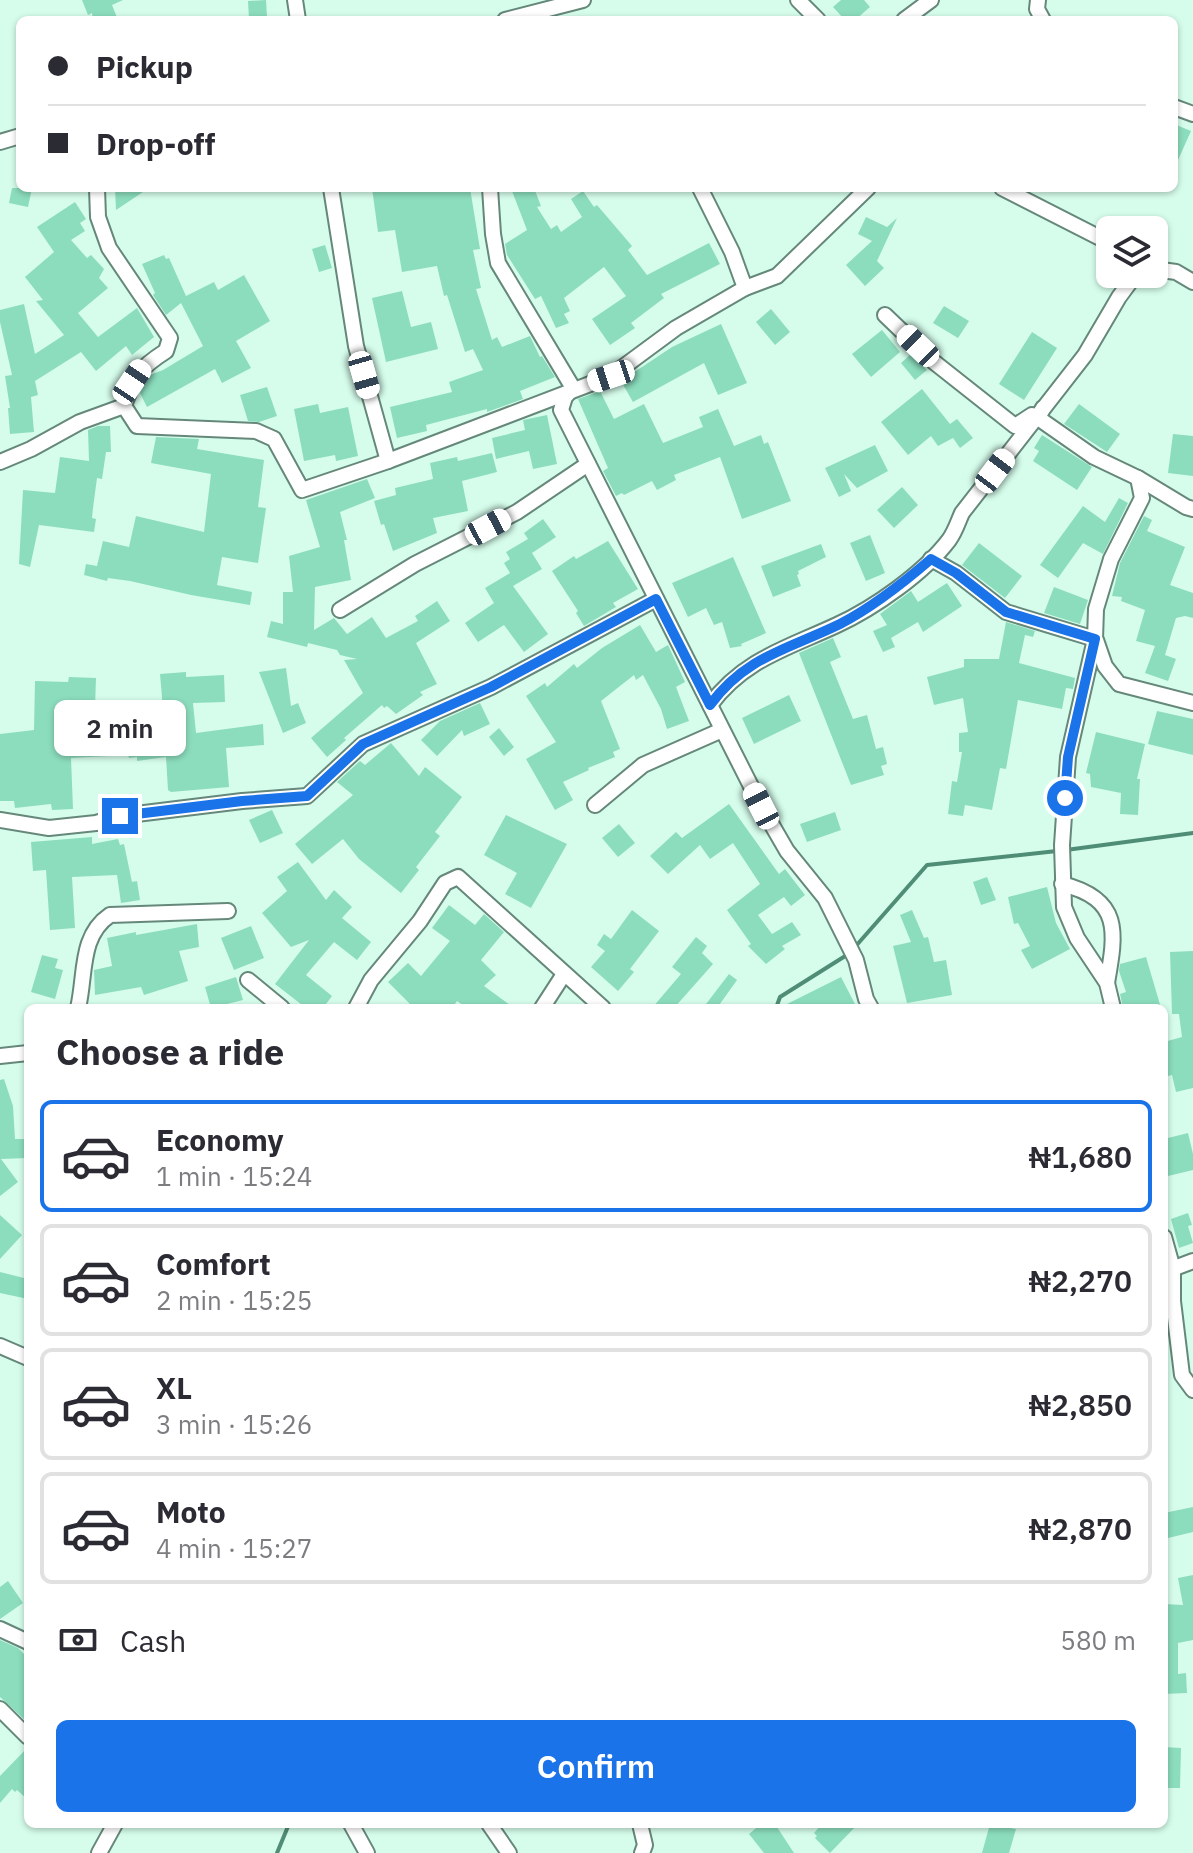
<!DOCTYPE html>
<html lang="en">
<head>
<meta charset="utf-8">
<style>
	:root { --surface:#fff; --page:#f7f7f7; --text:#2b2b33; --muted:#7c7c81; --line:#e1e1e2; --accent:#1a73e8 }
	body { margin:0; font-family:"IBM Plex Sans",sans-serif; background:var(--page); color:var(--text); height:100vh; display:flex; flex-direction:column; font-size:30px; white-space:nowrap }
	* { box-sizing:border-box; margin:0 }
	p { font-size:26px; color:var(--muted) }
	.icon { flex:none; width:44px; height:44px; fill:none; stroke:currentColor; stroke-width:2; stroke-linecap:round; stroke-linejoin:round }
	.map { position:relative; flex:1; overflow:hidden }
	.details { position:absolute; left:24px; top:1004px; width:1144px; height:824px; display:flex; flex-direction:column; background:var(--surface); border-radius:12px; box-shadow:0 2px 6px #0004 }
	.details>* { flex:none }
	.top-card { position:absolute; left:16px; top:16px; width:1162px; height:176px; border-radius:12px; box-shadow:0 2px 6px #0004; display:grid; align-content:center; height:176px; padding:0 32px; background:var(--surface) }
	.fabs { position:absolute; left:1096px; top:216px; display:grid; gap:16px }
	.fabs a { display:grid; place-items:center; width:72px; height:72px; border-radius:12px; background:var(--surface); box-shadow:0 2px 6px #0004; font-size:40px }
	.end { position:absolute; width:36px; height:36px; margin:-18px; border:10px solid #1a73e8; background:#fff; box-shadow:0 0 0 4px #fff }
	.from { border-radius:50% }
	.bubble { position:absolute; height:56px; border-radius:12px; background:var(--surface); box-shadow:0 2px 6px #0004; font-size:26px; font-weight:600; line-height:56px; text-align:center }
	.car { position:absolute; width:24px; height:48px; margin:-24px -12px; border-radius:10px; box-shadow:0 0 6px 2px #0007; background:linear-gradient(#fff 24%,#345 0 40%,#fff 0 76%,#345 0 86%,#fff 0) }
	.top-card b { display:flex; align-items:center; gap:28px; height:76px; font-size:30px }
	.top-card b+b { border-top:2px solid var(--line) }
	.top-card i { width:20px; height:20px; background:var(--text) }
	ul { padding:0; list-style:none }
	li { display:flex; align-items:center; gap:24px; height:112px; margin:0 16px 12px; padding:0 16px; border:4px solid var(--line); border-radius:12px }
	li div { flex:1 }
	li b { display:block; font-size:30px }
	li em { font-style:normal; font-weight:600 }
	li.current { border-color:var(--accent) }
	li>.icon { width:72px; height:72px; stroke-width:1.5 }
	h2 { padding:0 32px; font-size:36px; line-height:96px }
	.pay { display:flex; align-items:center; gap:20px; height:88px; padding:0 32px; font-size:30px }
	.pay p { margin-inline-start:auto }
	.cta { display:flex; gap:16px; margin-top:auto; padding:16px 32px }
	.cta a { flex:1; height:92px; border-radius:12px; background:var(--accent); color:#fff; font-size:32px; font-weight:600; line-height:92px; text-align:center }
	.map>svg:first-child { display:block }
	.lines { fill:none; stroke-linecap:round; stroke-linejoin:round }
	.stream { stroke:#508d77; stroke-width:4 }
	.building { fill:#8cddbe }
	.street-casing { stroke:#65887a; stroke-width:18 }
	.street { stroke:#fff; stroke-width:14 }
	.route { stroke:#1a73e8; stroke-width:10 }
</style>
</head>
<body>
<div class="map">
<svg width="1193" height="1853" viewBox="0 0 1193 1853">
	<rect width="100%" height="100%" fill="#d6fdec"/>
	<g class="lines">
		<g class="stream">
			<polyline points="1066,850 1193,833"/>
			<polyline points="855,947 927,865 1057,851"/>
			<polyline points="776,1008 780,997 850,953"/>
			<polyline points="277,1853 289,1824"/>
		</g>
	</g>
	<g class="building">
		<polygon points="82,0 123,0 112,5 118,20 93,20 92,13 88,15"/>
		<polygon points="266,0 267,17 249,19 248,1"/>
		<polygon points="841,0 864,0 870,7 855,20 845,20 833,7"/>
		<polygon points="1174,124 1191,131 1174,169"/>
		<polygon points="12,188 32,188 28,207 9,203"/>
		<polygon points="115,188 149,188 116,210"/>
		<polygon points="372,188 470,188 480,249 473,250 481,288 476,289 492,340 497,337 502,347 530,336 540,357 542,356 555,377 520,391 523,399 487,412 487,409 426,425 427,431 397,438 390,407 452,392 449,382 483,370 473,349 465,352 447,295 444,296 437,266 402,272 395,230 378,232"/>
		<polygon points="519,188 534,188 541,206 537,207 551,229 557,225 561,232 582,217 571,199 583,191 594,207 597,205 632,246 628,250 647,275 709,243 720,264 661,294 664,298 631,323 635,328 610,345 592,319 626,296 604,267 564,298 570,311 564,314 569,323 556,328 541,296 535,299 507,255 505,244 527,230 512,191"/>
		<polygon points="75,202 86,219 80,223 85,231 71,240 87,258 91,255 104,269 99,278 108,288 78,313 98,337 137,308 154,337 132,355 126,346 96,371 81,352 35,381 38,395 31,397 34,432 10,434 8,408 10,408 5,376 12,375 0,322 0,310 24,304 35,354 64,335 36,301 43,300 25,277 54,252 37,227"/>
		<polygon points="866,217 887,227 897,218 877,261 884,268 865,286 846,265 872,241 858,234"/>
		<polygon points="325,245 332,268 319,272 312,249"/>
		<polygon points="164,255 166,259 169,258 186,296 214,282 218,290 244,275 270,321 236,341 251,368 222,383 215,369 147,407 140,393 150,375 163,370 203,346 181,303 166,315 153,295 155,293 142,264"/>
		<polygon points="402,291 411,327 431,322 438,349 386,362 372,298"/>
		<polygon points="944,306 969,321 958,338 933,323"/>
		<polygon points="771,309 790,332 775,345 756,322"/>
		<polygon points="721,324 747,383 718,395 704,363 633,402 621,381 672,347"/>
		<polygon points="882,330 900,352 871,377 852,354"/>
		<polygon points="1032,332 1057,348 1024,400 999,384"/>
		<polygon points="911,354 927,370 915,380 901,363"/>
		<polygon points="267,387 277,416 259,422 248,421 240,395"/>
		<polygon points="922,389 950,424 957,419 973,438 960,448 953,438 938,446 931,436 908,455 881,422"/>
		<polygon points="600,391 614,419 644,404 663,443 703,427 699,417 718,409 734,446 761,435 764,444 768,442 791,501 742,519 720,457 674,475 676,480 657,490 652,481 624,495 622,493 616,496 603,471 608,468 578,399"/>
		<polygon points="318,404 320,413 348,407 358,456 336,461 335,455 304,461 294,409"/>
		<polygon points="1079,404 1120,434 1107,452 1064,424"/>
		<polygon points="547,415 557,464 533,469 529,451 496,459 492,438 525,430 523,420"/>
		<polygon points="98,426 110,426 111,452 106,452 102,479 97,478 93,508 92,518 96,519 94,532 39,525 30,567 19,564 23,490 55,493 60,457 89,461 88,430"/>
		<polygon points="1173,434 1193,436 1193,476 1168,473"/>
		<polygon points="1042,435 1092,467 1077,490 1033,461 1039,451 1034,448"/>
		<polygon points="156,437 199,439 197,449 264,460 258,507 266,508 258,563 222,557 217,585 252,592 250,605 191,595 130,581 108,578 107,581 84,575 86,564 97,566 103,541 129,547 136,516 204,532 211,474 151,463"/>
		<polygon points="875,445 888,471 857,488 844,474 851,491 839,497 825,468"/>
		<polygon points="492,453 497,472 462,481 468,511 433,518 437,533 393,551 384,524 381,525 374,501 396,495 395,488 433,479 430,463 457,457 458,461"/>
		<polygon points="367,479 375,498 340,512 347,540 344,540 351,580 315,587 314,630 334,618 347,634 372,617 386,638 418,621 415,616 437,601 450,621 416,643 437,684 420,692 423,695 396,714 387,706 384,708 382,705 344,738 346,740 327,757 311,738 363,693 344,660 357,659 340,655 337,650 308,643 307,647 267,637 271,621 283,624 283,592 293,592 289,556 320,547 306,500"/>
		<polygon points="902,487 918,505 894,528 877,510"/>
		<polygon points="1119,498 1128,503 1103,554 1083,543 1058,578 1040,565 1083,506 1105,522"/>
		<polygon points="1144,516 1152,520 1147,531 1185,547 1170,585 1193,593 1193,618 1185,616 1176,618 1165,655 1176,659 1168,681 1145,673 1155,646 1136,641 1145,610 1121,601 1122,597 1112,596 1120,563"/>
		<polygon points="543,519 556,537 532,553 542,569 513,586 548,634 524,652 504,625 478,642 465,623 494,603 485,588 510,573 504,563 510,559 506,552 528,539 524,533"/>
		<polygon points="870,535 885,573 866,581 850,543"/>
		<polygon points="608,541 638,589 613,603 616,607 584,626 576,613 578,611 552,571 574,556 576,559"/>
		<polygon points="979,543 1022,576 1005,598 962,565"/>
		<polygon points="821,544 826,557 798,571 799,574 797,575 801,586 773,597 761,566"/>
		<polygon points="733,557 766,633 741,644 742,646 730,648 722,622 714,625 706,608 688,617 672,583"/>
		<polygon points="947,583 962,606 923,632 918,622 891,638 895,647 883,652 873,631 887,625 880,614 911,591 918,602"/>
		<polygon points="1054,587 1088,600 1080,624 1044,613"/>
		<polygon points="1006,622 1035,631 1033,637 1025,635 1019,663 1075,678 1073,689 1066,688 1062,709 1018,700 1006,769 1000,768 992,810 965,805 963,816 948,814 952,781 957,782 962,752 959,752 959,733 968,732 963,698 934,705 927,677 964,667 964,659 999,659"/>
		<polygon points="640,625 656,652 668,645 685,682 676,687 689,721 667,729 661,709 643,675 636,680 634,675 601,701 620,749 613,752 615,757 588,768 589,770 563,782 573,800 555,810 526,759 556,742 526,696 545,683 547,687 574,664 577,668 602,648"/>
		<polygon points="833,638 841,657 830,662 853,719 867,715 876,749 883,747 887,764 881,766 884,775 851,785 799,653"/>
		<polygon points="286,668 291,706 298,703 306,723 283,733 259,672"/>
		<polygon points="186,672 186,677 224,675 225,702 193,703 196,733 263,724 264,745 226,748 229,787 171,792 168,790 166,757 137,761 137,757 129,758 128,755 71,758 73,809 52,810 51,804 15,808 14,801 0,801 0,734 34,730 35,681 68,682 69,677 96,678 94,739 103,739 103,743 156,737 153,710 163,709 160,674"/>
		<polygon points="789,695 801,721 754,744 742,718"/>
		<polygon points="480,703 490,724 464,736 462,730 437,756 421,740 440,721"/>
		<polygon points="1157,711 1193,719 1193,755 1148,744"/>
		<polygon points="499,728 514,747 504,756 489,737"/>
		<polygon points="1096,732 1145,744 1137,779 1140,779 1138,815 1120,814 1121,793 1091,787 1090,774 1086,773"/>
		<polygon points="391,743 419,776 425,767 462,797 435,832 440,836 416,867 419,870 401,893 359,859 343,839 312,864 295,844 353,795 337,782 360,761 365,765"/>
		<polygon points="729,804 779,874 785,869 805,895 791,906 784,897 758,915 772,934 792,922 801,935 782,946 785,949 766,964 748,946 751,944 727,910 760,884 733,843 710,859 700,845 668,874 650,856 676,832 682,838"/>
		<polygon points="272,810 283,833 260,843 249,820"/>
		<polygon points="835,812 841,830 807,842 800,824"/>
		<polygon points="506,815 567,844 531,908 505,894 517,873 484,855"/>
		<polygon points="619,824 635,843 618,857 602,838"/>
		<polygon points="92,837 92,844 118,839 120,845 124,844 132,882 137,881 140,900 121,903 117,875 72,877 75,928 50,930 46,870 33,871 31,842"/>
		<polygon points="298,862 326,900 334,890 352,907 342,918 371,942 357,960 334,942 306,975 332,996 323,1008 306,1008 275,984 309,940 291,947 262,913 287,891 277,877"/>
		<polygon points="987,877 996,900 981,905 973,882"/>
		<polygon points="1047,887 1056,923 1070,949 1032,969 1021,950 1030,946 1018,923 1014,924 1008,897"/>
		<polygon points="449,905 475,925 484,914 504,932 481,960 496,975 484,986 514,1008 467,1008 457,1001 452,1008 414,1008 388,982 408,963 421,976 450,941 432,928"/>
		<polygon points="632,910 659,931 630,969 634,972 618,991 591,967 605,951 597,945 604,934 611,939"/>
		<polygon points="912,910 924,938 928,937 934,962 946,960 952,995 907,1003 893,946 911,942 900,915"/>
		<polygon points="197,924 199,947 179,951 188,981 144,995 141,987 95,995 94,970 112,966 107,938 136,932 136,935"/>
		<polygon points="251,926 264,958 234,970 221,938"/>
		<polygon points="696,937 707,946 702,953 713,964 674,1008 652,1008 681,974 672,967"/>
		<polygon points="1193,951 1193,1088 1176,1092 1172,1075 1164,1077 1164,1042 1182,1037 1179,1014 1172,1014 1170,952"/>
		<polygon points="42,955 58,959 55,968 63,970 55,999 31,992"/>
		<polygon points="1146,957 1161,1008 1123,1008 1120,994 1126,992 1119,971 1120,964"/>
		<polygon points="729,974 737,980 717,1008 703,1008"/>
		<polygon points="236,977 243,1000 211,1008 205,987"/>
		<polygon points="841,977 857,1008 779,1008"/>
		<polygon points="4,1079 13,1106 15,1139 28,1139 28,1158 1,1159 18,1182 0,1196 0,1080"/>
		<polygon points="1188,1133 1193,1154 1193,1170 1164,1177 1164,1139"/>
		<polygon points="1188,1213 1192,1225 1188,1226 1193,1243 1179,1248 1171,1219"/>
		<polygon points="0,1215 22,1235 0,1259"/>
		<polygon points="0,1272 28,1279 28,1299 0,1293"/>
		<polygon points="1193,1507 1193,1532 1164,1539 1164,1513"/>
		<polygon points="1193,1575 1193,1640 1178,1643 1178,1674 1186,1673 1187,1693 1164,1694 1164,1604 1183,1605 1178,1578"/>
		<polygon points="8,1581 23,1603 0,1619 0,1587"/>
		<polygon points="0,1640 18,1648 28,1658 28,1723 0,1697"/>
		<polygon points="28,1747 28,1800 17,1790 15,1792 12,1789 0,1803 0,1776"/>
		<polygon points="1164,1747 1181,1748 1180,1788 1164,1788"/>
		<polygon points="761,1824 775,1824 794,1853 764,1853 749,1834"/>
		<polygon points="822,1824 858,1824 830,1853 815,1838 817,1836 814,1833"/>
		<polygon points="990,1824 1016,1829 1009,1853 982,1853"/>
	</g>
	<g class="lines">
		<g class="street-casing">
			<g id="street">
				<polyline points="295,0 298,20"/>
				<polyline points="798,0 818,20"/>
				<polyline points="1038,0 1037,9 1043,20"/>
				<polyline points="505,20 583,0"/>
				<polyline points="904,20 931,0"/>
				<polyline points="1174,107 1193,114"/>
				<polyline points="0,142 20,136"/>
				<path d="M97 188 98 217 109 248 170 338 166 351C138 369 135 375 124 406L137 426 256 431 274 439 302 490 388 461 611 376 676 328 745 288 732 252 700 188"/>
				<polyline points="331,188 356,346 388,461"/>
				<polyline points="490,188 493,234 498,263 573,388 565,397 561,410 761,806 787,851 825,898 856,960 866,999 871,1008"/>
				<polyline points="1002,188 1110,243"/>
				<polyline points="1154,269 1176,272 1193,282"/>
				<polyline points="745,288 777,276 868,188"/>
				<polyline points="885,315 934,362 1015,426 1032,415"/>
				<polyline points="1043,408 1039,417 1041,420 1094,457 1138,478 1186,507 1193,509"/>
				<polyline points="0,462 31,449 80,422 124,406"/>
				<polyline points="931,559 956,573 1006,612 1095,639"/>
				<polyline points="340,610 415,564 517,512 588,464"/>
				<polyline points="1096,640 1105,666 1119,684 1193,703"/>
				<path d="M710 705C744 659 788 648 837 625 874 608 924 573 949 540 955 532 958 522 962 513L1085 355 1119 297 1136 274"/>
				<polyline points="595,805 643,765 722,730"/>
				<polyline points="0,820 49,828 96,823 120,816 242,801 307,796 363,744 491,687 656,599"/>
				<path d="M1062 884C1122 899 1116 932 1107 983"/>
				<polyline points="248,980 282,1008"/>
				<path d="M78 1008C86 975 79 936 110 915L228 911"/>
				<polyline points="356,1008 371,980 420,921 445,883 458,877 603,1008"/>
				<polyline points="542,1008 564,974"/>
				<polyline points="1113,1008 1107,983 1077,938 1064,907 1062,845 1068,757 1095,639 1096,609 1111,559 1142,498 1138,478"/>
				<polyline points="0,1056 28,1053"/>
				<polyline points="1164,1237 1173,1269 1173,1301 1182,1375 1193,1390"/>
				<polyline points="1164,1272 1193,1261"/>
				<polyline points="0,1346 28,1358"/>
				<polyline points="0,1629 28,1642"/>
				<polyline points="0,1709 28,1737"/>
				<polyline points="351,1824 367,1853"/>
				<polyline points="489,1824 509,1853"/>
				<polyline points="640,1824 645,1845 642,1853"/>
				<polyline points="99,1853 115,1824"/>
			</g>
		</g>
		<use href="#street" class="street"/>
	</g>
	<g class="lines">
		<path class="route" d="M120 816 242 801 307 796 363 744 491 687 656 599 710 705C746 656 789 649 840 624 873 607 902 584 931 559L956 573 1006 612 1095 639 1068 757 1065 798"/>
	</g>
</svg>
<div class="fabs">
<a><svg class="icon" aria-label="layers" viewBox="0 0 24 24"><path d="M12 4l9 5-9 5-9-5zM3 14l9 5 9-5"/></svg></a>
</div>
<i class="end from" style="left:1065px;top:798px"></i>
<i class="end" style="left:120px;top:816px"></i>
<div class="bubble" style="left:54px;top:700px;width:132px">2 min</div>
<i class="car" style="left:918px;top:346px;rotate:314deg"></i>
<i class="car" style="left:364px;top:375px;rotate:164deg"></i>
<i class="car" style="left:611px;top:376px;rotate:252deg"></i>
<i class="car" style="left:132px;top:382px;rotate:34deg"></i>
<i class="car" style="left:995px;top:471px;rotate:37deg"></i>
<i class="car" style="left:488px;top:527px;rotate:62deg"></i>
<i class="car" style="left:761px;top:806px;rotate:333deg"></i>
<div class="top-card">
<b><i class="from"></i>Pickup</b>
<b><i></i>Drop-off</b>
</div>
<section class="details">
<h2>Choose a ride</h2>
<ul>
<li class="current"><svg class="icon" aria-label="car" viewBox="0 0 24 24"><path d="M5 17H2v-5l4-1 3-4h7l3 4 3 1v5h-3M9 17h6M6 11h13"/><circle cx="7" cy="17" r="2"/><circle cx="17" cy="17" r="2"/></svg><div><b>Economy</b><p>1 min · 15:24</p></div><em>₦1,680</em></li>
<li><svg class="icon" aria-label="car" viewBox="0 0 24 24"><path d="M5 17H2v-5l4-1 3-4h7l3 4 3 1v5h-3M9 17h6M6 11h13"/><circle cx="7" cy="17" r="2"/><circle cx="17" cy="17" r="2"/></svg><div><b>Comfort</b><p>2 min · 15:25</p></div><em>₦2,270</em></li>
<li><svg class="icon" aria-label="car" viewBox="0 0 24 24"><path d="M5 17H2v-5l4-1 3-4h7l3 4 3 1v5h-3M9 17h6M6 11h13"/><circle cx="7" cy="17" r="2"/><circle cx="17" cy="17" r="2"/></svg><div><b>XL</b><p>3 min · 15:26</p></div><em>₦2,850</em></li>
<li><svg class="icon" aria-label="car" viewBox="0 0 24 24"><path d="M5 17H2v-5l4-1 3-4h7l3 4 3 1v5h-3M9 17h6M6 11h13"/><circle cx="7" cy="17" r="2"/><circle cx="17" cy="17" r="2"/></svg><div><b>Moto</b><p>4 min · 15:27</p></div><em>₦2,870</em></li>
</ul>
<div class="pay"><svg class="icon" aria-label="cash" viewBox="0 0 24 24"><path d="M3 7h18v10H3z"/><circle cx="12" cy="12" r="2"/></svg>Cash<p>580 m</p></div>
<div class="cta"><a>Confirm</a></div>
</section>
</div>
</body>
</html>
